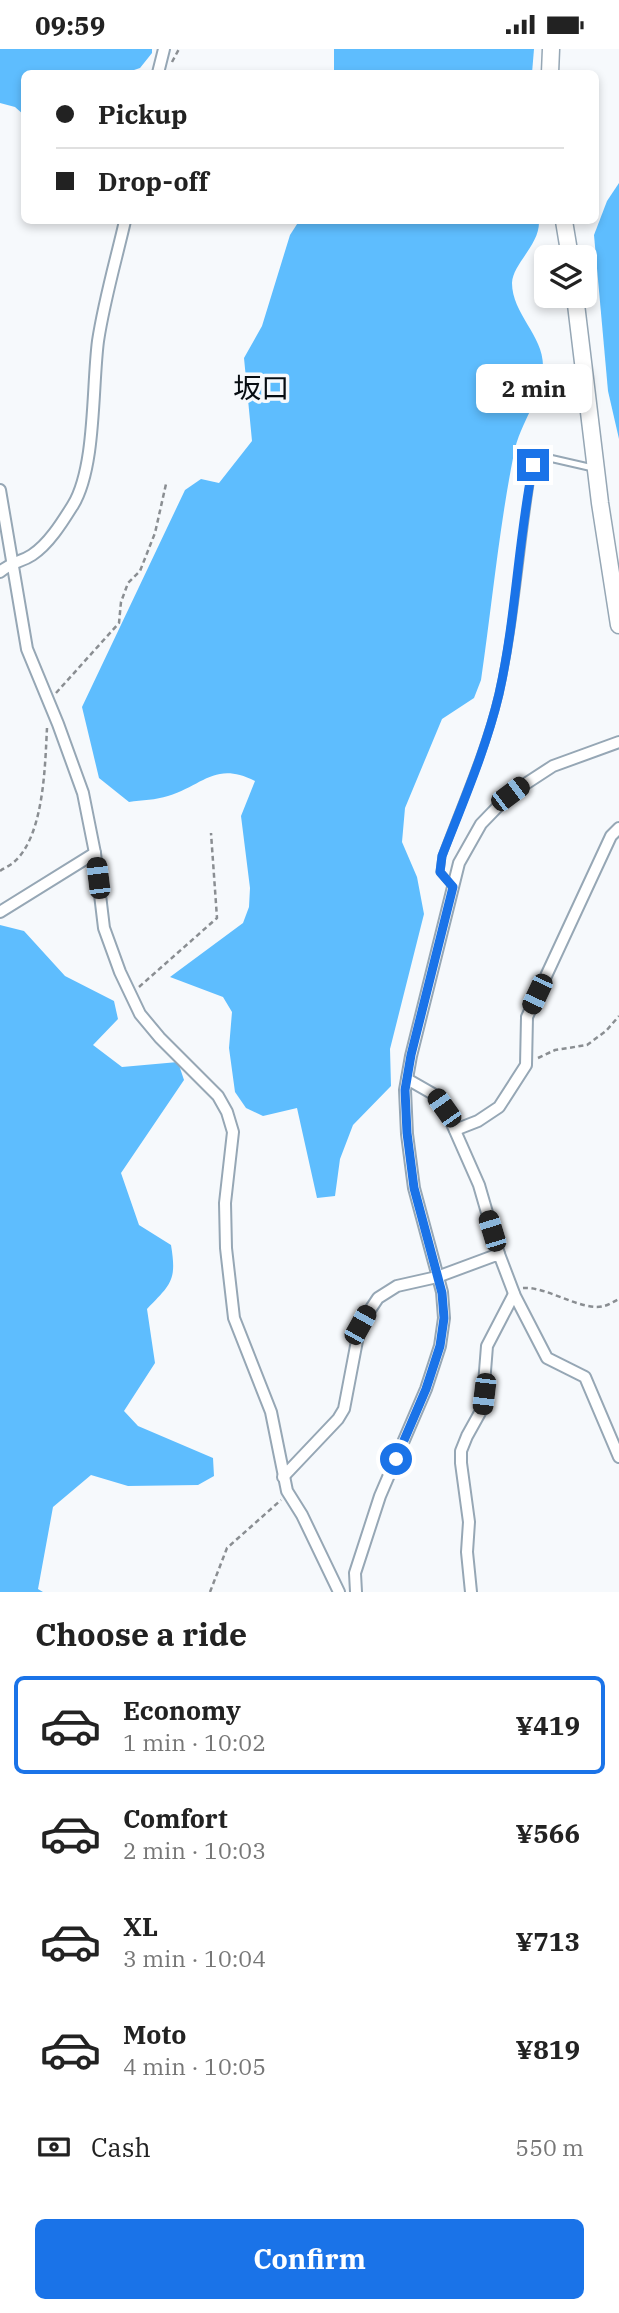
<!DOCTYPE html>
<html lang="en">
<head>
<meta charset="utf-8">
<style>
	:root { --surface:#fff; --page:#f2f2f2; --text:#222; --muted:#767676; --line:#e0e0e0; --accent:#1a73e8 }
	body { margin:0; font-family:"IBM Plex Serif","Noto Sans JP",serif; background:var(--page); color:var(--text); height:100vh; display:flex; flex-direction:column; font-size:26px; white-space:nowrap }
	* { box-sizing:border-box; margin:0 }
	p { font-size:23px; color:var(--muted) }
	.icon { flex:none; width:38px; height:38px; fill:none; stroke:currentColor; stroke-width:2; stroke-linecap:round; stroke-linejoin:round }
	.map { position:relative; height:1543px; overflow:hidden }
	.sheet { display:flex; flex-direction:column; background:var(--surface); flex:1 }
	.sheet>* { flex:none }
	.banner { position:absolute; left:21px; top:21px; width:578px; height:154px; border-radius:10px; box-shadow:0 4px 10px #0003; display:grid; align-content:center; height:154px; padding:0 35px; background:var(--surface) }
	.buttons { position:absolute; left:534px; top:196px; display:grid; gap:14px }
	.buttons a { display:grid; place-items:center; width:63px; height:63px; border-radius:10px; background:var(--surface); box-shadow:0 4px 10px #0003; font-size:35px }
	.end { position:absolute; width:32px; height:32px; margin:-16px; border:9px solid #1a73e8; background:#fff; box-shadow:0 0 0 4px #fff }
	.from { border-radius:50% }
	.bubble { position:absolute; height:49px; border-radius:10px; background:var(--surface); box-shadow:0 4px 10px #0003; font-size:23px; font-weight:700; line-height:49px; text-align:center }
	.car { position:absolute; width:21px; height:42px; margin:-21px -10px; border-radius:9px; box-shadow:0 0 5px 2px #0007; background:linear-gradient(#222 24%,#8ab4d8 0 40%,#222 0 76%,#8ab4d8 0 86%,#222 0) }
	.banner b { display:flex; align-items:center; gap:24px; height:66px; font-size:26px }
	.banner b+b { border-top:2px solid var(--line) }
	.banner i { width:18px; height:18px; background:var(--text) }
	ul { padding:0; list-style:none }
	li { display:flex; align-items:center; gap:21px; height:98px; margin:0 14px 10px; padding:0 21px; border:4px solid transparent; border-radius:10px }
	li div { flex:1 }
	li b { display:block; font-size:26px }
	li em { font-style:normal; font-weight:700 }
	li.active { border-color:var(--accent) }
	li>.icon { width:63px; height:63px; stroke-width:1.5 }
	h2 { padding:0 35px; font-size:32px; line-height:84px }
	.pay { display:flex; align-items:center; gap:18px; height:77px; padding:0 35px; font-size:26px }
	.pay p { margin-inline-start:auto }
	.cta { display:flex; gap:14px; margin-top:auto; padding:14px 35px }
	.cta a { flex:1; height:80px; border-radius:10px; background:var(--accent); color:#fff; font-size:28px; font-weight:700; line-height:80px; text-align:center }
	.status { display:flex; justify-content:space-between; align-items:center; height:49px; padding:0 35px; background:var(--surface); direction:ltr }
	.status svg { height:19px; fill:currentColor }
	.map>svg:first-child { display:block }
	.forest { fill:#5ebdfe }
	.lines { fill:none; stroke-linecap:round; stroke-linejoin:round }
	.service-casing { stroke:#96a7b5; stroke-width:9 }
	.minor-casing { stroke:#96a7b5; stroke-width:14 }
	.primary-casing { stroke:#96a7b5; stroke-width:19 }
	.path { stroke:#8a8e92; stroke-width:2.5; stroke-dasharray:5 3.5; stroke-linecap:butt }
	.service { stroke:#fff; stroke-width:5 }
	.minor { stroke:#fff; stroke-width:10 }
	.primary { stroke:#fff; stroke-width:16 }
	.route { stroke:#1a73e8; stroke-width:9 }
	.labels { text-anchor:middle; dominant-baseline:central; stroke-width:7; stroke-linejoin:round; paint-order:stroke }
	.quarter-label { font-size:28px; fill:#070d12; stroke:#f6f9fc }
</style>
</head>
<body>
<div class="status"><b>09:59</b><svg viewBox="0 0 49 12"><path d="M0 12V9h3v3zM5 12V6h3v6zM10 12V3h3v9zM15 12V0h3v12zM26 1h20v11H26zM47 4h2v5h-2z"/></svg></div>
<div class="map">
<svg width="619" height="1543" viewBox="0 0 619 1543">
	<rect width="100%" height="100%" fill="#f6f9fc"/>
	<g class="forest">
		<polygon points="0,0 152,0 152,4 140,19 125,24 24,24 24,66 15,58 0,54"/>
		<polygon points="334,0 534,0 532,24 334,24"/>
		<polygon points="619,134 619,390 608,342 594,186 607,152"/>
		<path d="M299 172H539C540 196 513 214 512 234 512 265 544 287 543 318 542 349 520 374 514 404 499 479 492 556 481 631L474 649 442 670 405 759 402 793 417 828 424 865 390 1000 391 1037 353 1076 340 1110 335 1147 317 1149 297 1059 263 1067 246 1059 235 1043 229 999 232 963 223 948 170 928 243 874 249 858 250 839 241 767 255 732C215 712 204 736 168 747 156 751 142 751 129 753L99 729 82 658 185 441 201 430 219 434 252 392 244 309 262 277 290 186Z"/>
		<path d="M0 876 24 882 65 927 114 952 118 970 93 996 122 1018 178 1013 184 1031 121 1124 139 1176 171 1196C177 1232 171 1235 147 1260L155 1314 124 1362 138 1377 213 1409 214 1427 198 1436 128 1437 91 1426 53 1458 38 1540 43 1543H0Z"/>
	</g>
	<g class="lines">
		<g class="service-casing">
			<path id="service" d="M453 838 440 823 442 807C462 753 486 700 499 645 516 569 520 492 533 416L536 411 545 408 593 419"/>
		</g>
		<g class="minor-casing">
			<g id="minor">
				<polyline points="158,24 164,0"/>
				<polyline points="0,441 27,600 58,675 83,744 95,804 104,879 120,923 140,965 160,989 218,1047 227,1063 233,1083 225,1154 226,1199 234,1269 271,1363 287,1442 302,1466 339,1543"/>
				<path d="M0 523C14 511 20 514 32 506 49 495 63 472 73 456 96 418 92 338 98 292 104 252 116 211 125 172"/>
				<polyline points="0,863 95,804"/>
				<polyline points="407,1030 435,1046 445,1059 479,1136 499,1205"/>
				<polyline points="455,1081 478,1072 499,1058 526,1016 527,968 611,787 619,779"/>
				<polyline points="283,1428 338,1370 344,1360 360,1276 378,1249 397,1237 437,1228 499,1205 515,1247 547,1309 585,1328 619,1408"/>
				<polyline points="356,1543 355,1524 380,1447 426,1340 440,1297 444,1269 442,1243 414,1139 407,1085 405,1041 411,1007 459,814 481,775 510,745 553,717 619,693"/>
				<polyline points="471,1543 467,1503 469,1473 461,1414 461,1402 467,1387 482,1360 487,1297 514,1245"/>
			</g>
		</g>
		<g class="primary-casing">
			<g id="primary">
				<polyline points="550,24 551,0"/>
				<polyline points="564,172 570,208"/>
				<polyline points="575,247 600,454 619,576"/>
			</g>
		</g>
		<g class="path">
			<polyline points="172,13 179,0"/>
			<polyline points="56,644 119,574 121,553 128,534 140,522 155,484 166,435"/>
			<path d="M0 822C4 819 10 817 14 813 44 787 45 717 47 679"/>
			<polyline points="139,938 217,869 211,784"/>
			<polyline points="538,1009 555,1001 587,996 606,982 619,967"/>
			<path d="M523 1239C547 1237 582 1263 604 1257 609 1256 614 1252 619 1250"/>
			<polyline points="210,1543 227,1499 281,1451"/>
		</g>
		<use href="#service" class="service"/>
		<use href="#minor" class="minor"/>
		<use href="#primary" class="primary"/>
	</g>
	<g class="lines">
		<path class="route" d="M396 1410 426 1340 440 1297 444 1269 442 1244 414 1139 407 1084 405 1041 411 1006 453 838 440 823 442 807C463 753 486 700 499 645 516 569 518 492 533 416"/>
	</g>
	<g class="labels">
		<g class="quarter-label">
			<text x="261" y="338">坂口</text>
		</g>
	</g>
</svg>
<div class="buttons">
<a><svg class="icon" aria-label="layers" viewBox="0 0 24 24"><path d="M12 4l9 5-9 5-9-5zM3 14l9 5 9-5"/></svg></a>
</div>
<i class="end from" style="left:396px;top:1410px"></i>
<i class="end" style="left:533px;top:416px"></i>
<div class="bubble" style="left:476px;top:315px;width:116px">2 min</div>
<i class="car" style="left:510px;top:745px;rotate:53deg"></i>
<i class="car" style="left:98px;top:829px;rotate:353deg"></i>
<i class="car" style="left:537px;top:945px;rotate:205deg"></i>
<i class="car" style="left:444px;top:1059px;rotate:325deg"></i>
<i class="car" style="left:492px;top:1182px;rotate:343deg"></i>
<i class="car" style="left:360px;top:1276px;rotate:29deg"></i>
<i class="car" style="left:484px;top:1345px;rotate:187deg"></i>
<div class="banner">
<b><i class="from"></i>Pickup</b>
<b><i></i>Drop-off</b>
</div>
</div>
<section class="sheet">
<h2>Choose a ride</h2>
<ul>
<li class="active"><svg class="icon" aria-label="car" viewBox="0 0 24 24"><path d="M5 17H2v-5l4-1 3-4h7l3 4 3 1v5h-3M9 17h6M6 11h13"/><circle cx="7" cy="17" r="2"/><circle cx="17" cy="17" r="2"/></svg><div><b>Economy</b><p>1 min · 10:02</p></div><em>¥419</em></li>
<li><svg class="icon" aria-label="car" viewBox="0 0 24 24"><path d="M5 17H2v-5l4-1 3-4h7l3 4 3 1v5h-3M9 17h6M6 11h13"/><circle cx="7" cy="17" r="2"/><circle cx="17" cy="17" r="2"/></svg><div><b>Comfort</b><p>2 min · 10:03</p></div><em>¥566</em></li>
<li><svg class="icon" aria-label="car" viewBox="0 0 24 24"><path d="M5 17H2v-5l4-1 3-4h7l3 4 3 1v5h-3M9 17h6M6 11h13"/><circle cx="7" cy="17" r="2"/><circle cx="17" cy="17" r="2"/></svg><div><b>XL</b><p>3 min · 10:04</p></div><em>¥713</em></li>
<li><svg class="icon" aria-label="car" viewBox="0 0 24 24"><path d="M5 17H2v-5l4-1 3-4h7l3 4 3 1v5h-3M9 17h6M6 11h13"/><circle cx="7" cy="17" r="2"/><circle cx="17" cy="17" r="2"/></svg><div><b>Moto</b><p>4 min · 10:05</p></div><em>¥819</em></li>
</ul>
<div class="pay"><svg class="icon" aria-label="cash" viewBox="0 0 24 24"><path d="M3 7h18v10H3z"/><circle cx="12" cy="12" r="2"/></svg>Cash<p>550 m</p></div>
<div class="cta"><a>Confirm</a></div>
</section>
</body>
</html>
